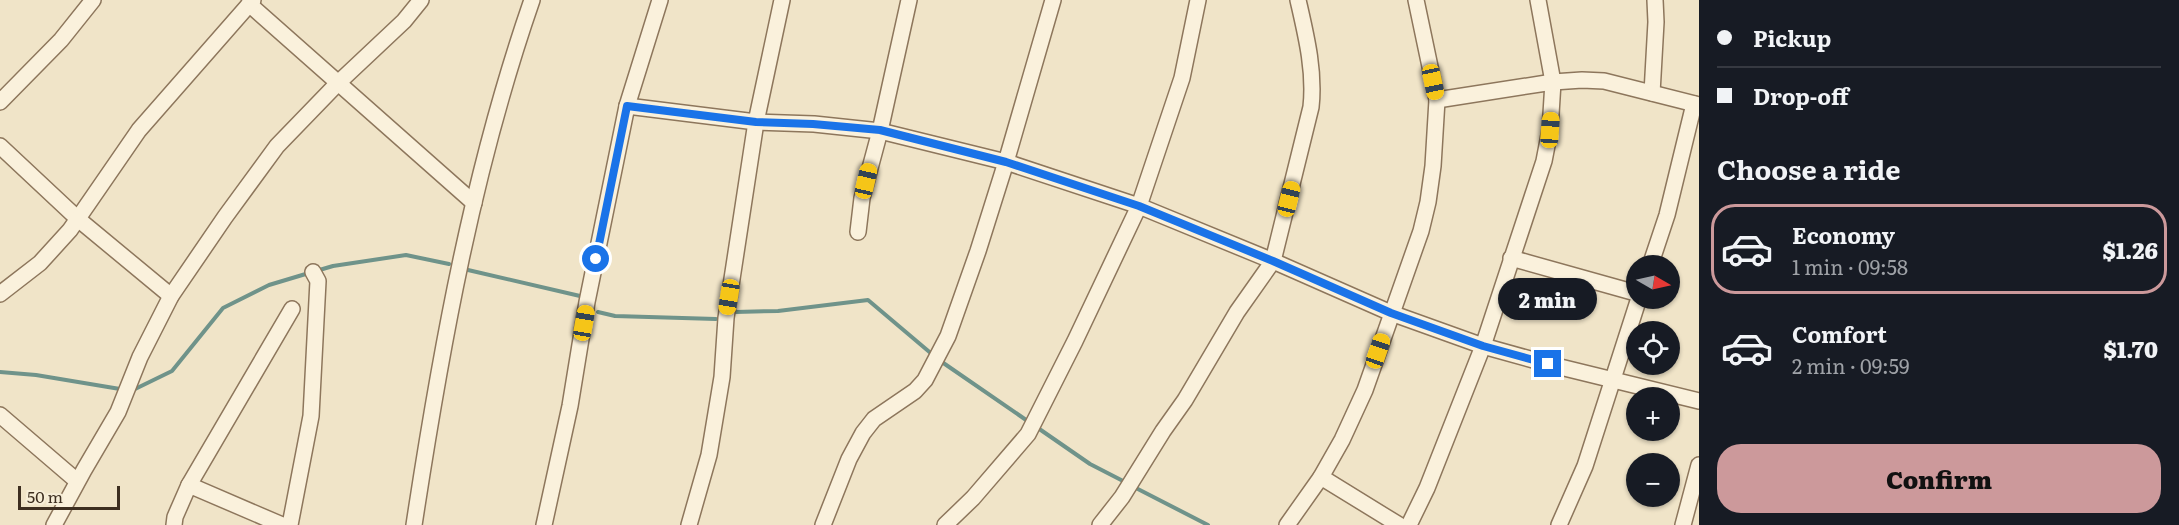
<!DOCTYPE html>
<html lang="en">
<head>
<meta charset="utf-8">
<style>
	:root { --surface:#171b24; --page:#20242c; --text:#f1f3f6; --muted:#9ea1a6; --line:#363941; --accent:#cc999b }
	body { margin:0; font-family:Literata,serif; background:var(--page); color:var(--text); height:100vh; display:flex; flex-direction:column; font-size:22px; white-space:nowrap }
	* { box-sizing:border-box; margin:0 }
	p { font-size:20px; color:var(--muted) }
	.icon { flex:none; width:33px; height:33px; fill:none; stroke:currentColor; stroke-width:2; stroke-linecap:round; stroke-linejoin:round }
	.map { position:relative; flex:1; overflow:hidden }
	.side { display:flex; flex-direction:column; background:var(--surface); width:480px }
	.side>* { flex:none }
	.banner { display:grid; align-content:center; height:132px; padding:0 18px; background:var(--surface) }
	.needle { width:39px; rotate:99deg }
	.fabs { position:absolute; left:1626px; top:255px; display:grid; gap:12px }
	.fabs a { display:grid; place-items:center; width:54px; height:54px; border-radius:50%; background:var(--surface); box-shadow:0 2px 4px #0004; font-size:30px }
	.scale { position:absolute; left:18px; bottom:15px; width:102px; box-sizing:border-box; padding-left:6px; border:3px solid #3d2e20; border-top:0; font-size:16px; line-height:21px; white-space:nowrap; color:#3d2e20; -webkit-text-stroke:4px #f7eed8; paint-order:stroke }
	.end { position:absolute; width:27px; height:27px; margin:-14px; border:8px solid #1a73e8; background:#fff; box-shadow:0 0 0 3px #fff }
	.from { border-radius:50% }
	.bubble { position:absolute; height:42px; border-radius:21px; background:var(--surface); box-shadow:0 2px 4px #0004; font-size:20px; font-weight:800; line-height:42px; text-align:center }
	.car { position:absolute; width:18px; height:36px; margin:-18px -9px; border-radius:8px; box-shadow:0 0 4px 2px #0007; background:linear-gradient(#f5c518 24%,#345 0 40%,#f5c518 0 76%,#345 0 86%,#f5c518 0) }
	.banner b { display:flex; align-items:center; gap:21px; height:57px; font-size:22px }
	.banner b+b { border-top:2px solid var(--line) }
	.banner i { width:15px; height:15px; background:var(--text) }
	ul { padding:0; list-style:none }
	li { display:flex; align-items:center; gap:18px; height:90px; margin:0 12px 9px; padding:0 6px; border:3px solid transparent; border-radius:24px }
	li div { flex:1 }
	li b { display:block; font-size:22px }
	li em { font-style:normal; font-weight:800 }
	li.on { border-color:var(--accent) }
	li>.icon { width:54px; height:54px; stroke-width:1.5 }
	h2 { padding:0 18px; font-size:27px; line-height:72px }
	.primary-button { display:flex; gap:12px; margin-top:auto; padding:12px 18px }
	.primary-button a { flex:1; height:69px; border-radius:24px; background:var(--accent); color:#111; font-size:24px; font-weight:800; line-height:69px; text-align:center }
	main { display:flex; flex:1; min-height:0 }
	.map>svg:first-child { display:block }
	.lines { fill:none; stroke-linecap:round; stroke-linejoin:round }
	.stream { stroke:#6f938a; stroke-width:4 }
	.minor-casing { stroke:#8d765c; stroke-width:18 }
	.minor { stroke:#faf1dc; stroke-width:15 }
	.route { stroke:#1a73e8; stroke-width:8 }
</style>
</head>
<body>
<main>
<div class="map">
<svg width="1699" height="525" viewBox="0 0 1699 525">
	<rect width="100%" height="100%" fill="#f0e4c8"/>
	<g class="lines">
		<g class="stream">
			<polyline points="468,270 580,296"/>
			<polyline points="316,271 333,266 406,255 449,264"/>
			<polyline points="598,312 615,316 716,319"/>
			<polyline points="735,312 778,311 868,300 933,355"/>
			<polyline points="939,360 1029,422"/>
			<polyline points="0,372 36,375 120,389"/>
			<polyline points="133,390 172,371 223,308 269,285 309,273"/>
			<polyline points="1035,426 1090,464 1125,482"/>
			<polyline points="1132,486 1208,525"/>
		</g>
		<g class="minor-casing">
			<g id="minor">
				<polyline points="249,4 474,203"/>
				<polyline points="1652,93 1656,22 1655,0"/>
				<polyline points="1437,100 1553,82 1582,80 1604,81 1699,105"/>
				<polyline points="0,102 61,40 93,0"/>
				<polyline points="627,106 756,122 814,124 880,131 1006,162 1139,206 1273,261 1391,313 1483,346 1548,364 1699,401"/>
				<polyline points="0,146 78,219 171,296"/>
				<polyline points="858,232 862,198 880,131 909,0"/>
				<polyline points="1511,258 1636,293"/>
				<polyline points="1650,266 1667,215 1694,104"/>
				<polyline points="0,294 40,263 70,230 139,130 253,0"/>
				<polyline points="0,415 77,481"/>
				<polyline points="1321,477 1399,525"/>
				<polyline points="189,485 282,525"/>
				<polyline points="54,525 84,470 118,412 140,357 171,296 225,217 277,146 337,84 404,21 421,0"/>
				<polyline points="174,525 175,517 189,485 292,309"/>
				<polyline points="290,525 311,416 318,281 313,272"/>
				<path d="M414 525C441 348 473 170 532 0"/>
				<polyline points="544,525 570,406 587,302 627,106 660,0"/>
				<polyline points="689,525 709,455 722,377 726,318 756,122 782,0"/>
				<polyline points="823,525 849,459 863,433 874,419 915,391 925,380 948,336 978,251 1006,162 1053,0"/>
				<polyline points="945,525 973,498 1028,434 1075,341 1139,206 1182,78 1198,0"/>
				<path d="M1100 525 1122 497 1163 431 1185 400 1237 312 1273 261 1311 107C1315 71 1306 35 1298 0"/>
				<polyline points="1287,525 1321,477 1342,440 1365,390 1421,231 1428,202 1433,166 1437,100 1416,0"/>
				<polyline points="1409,525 1427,488 1483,346 1544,161 1550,130 1553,82 1538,0"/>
				<polyline points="1559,525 1585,466 1639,298"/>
				<polyline points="1683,525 1699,465"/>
			</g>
		</g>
		<use href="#minor" class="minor"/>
	</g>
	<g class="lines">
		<polyline class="route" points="596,259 627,106 756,122 813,124 880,130 1006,162 1139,206 1273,261 1391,313 1483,346 1548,364"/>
	</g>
</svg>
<div class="fabs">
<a><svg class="needle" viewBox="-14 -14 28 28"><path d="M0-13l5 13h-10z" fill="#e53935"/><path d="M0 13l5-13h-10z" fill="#9ea1a6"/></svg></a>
<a><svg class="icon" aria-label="locate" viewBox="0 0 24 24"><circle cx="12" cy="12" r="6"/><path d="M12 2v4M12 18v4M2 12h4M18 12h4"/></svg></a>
<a>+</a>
<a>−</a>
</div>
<div class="scale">50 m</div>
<i class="end from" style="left:596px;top:259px"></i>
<i class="end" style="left:1548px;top:364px"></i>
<div class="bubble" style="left:1498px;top:278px;width:99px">2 min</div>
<i class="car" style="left:1433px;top:82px;rotate:168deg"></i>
<i class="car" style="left:1550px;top:130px;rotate:4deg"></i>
<i class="car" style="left:866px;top:181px;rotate:13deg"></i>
<i class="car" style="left:1289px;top:199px;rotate:14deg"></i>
<i class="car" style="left:729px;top:297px;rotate:189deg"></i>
<i class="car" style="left:584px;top:323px;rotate:10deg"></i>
<i class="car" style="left:1378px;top:351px;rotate:19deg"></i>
</div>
<section class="side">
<div class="banner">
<b><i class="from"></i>Pickup</b>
<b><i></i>Drop-off</b>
</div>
<h2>Choose a ride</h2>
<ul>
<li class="on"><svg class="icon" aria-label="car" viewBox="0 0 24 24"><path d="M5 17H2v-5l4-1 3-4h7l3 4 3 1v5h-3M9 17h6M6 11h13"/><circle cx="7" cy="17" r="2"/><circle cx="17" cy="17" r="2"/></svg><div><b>Economy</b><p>1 min · 09:58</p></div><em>$1.26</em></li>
<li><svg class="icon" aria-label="car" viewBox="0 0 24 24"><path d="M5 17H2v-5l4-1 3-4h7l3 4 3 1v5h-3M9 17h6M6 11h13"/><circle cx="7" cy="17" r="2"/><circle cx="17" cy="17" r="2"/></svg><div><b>Comfort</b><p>2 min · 09:59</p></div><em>$1.70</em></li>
</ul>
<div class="primary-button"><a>Confirm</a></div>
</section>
</main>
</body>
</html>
